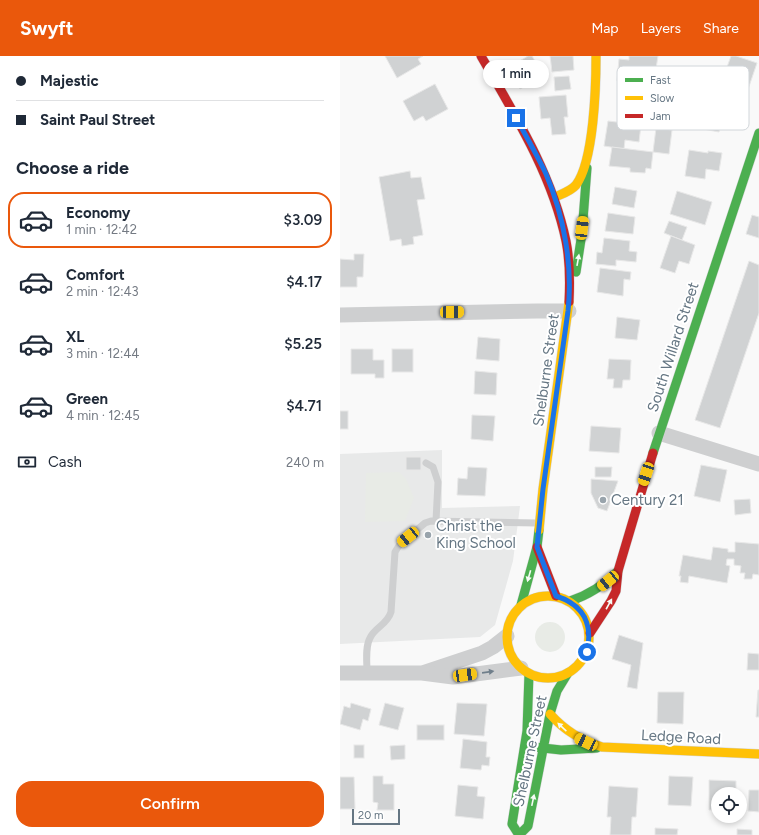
<!DOCTYPE html>
<html lang="en">
<head>
<meta charset="utf-8">
<style>
	:root { --surface:#fff; --page:#f2f2f3; --text:#1f2937; --muted:#747a83; --line:#e0e1e3; --accent:#ea580c }
	body { margin:0; font-family:Figtree,sans-serif; background:var(--page); color:var(--text); height:100vh; display:flex; flex-direction:column; font-size:15px; white-space:nowrap }
	* { box-sizing:border-box; margin:0 }
	p { font-size:13px; color:var(--muted) }
	.icon { flex:none; width:22px; height:22px; fill:none; stroke:currentColor; stroke-width:2; stroke-linecap:round; stroke-linejoin:round }
	.map { position:relative; flex:1; overflow:hidden }
	.panel { display:flex; flex-direction:column; background:var(--surface); width:340px }
	.panel>* { flex:none }
	.banner { display:grid; align-content:center; height:88px; padding:0 16px; background:var(--surface) }
	.controls { position:absolute; left:371px; top:731px; display:grid; gap:8px }
	.controls a { display:grid; place-items:center; width:36px; height:36px; border-radius:50%; background:var(--surface); box-shadow:0 2px 6px #0003; font-size:20px }
	.scale { position:absolute; left:12px; bottom:10px; width:48px; box-sizing:border-box; padding-left:4px; border:2px solid #657683; border-top:0; font-size:11px; line-height:14px; white-space:nowrap; color:#657683; -webkit-text-stroke:3px #fff; paint-order:stroke }
	.end { position:absolute; width:18px; height:18px; margin:-9px; border:5px solid #1a73e8; background:#fff; box-shadow:0 0 0 2px #fff }
	.from { border-radius:50% }
	.bubble { position:absolute; height:28px; border-radius:14px; background:var(--surface); box-shadow:0 2px 6px #0003; font-size:13px; font-weight:600; line-height:28px; text-align:center }
	.car { position:absolute; width:12px; height:24px; margin:-12px -6px; border-radius:5px; box-shadow:0 0 3px 1px #0007; background:linear-gradient(#f5c518 24%,#345 0 40%,#f5c518 0 76%,#345 0 86%,#f5c518 0) }
	.banner b { display:flex; align-items:center; gap:14px; height:38px; font-size:15px }
	.banner b+b { border-top:1px solid var(--line) }
	.banner i { width:10px; height:10px; background:var(--text) }
	ul { padding:0; list-style:none }
	li { display:flex; align-items:center; gap:12px; height:56px; margin:0 8px 6px; padding:0 8px; border:2px solid transparent; border-radius:16px }
	li div { flex:1 }
	li b { display:block; font-size:15px }
	li em { font-style:normal; font-weight:600 }
	li.on { border-color:var(--accent) }
	li>.icon { width:36px; height:36px; stroke-width:1.5 }
	h2 { padding:0 16px; font-size:18px; line-height:48px }
	.pay { display:flex; align-items:center; gap:10px; height:44px; padding:0 16px; font-size:15px }
	.pay p { margin-inline-start:auto }
	.action { display:flex; gap:8px; margin-top:auto; padding:8px 16px }
	.action a { flex:1; height:46px; border-radius:16px; background:var(--accent); color:#fff; font-size:16px; font-weight:600; line-height:46px; text-align:center }
	header { display:flex; align-items:center; gap:24px; box-sizing:border-box; height:56px; padding:0 20px; background:var(--accent); color:#fff }
	header strong { font-size:19px }
	nav { display:flex; gap:22px; margin-inline-start:auto; font-size:14px }
	main { display:flex; flex:1; min-height:0 }
	.map>svg:first-child { display:block }
	.built { fill:#e8e9e9 }
	.green { fill:#e8ebe6 }
	.building { fill:#d0d2d3; stroke:#e8e8e8 }
	.lines { fill:none; stroke-linecap:round; stroke-linejoin:round }
	.fast-casing { stroke:#d5d6d7; stroke-width:10 }
	.slow-casing { stroke:#d5d6d7; stroke-width:10 }
	.jam-casing { stroke:#d5d6d7; stroke-width:10 }
	.lane { stroke:#cecfd0; stroke-width:7 }
	.street { stroke:#cecfd0; stroke-width:15 }
	.fast { stroke:#4caf50; stroke-width:9 }
	.slow { stroke:#ffc107; stroke-width:9 }
	.jam { stroke:#c62828; stroke-width:9 }
	.oneway { fill:#f6fbf6 }
	.oneway2 { fill:#707f8b }
	.route { stroke:#1a73e8; stroke-width:5 }
	.poi-dot { fill:#99a4ac; stroke:#fff; stroke-width:1.5 }
	.labels { text-anchor:middle; dominant-baseline:central; stroke-width:4; stroke-linejoin:round; paint-order:stroke }
	.street-label { font-size:15px; fill:#657683; stroke:#fff }
	.poi-label { font-size:15px; fill:#657683; stroke:#fff; text-anchor:start }
	.key { fill:#fff; stroke:#d1d6da; stroke-width:1 }
	.key-label { font-size:11px; fill:#657683 }
</style>
</head>
<body>
<header>
<strong>Swyft</strong>
<nav><a>Map</a><a>Layers</a><a>Share</a></nav>
</header>
<main>
<section class="panel">
<div class="banner">
<b><i class="from"></i>Majestic</b>
<b><i></i>Saint Paul Street</b>
</div>
<h2>Choose a ride</h2>
<ul>
<li class="on"><svg class="icon" aria-label="car" viewBox="0 0 24 24"><path d="M5 17H2v-5l4-1 3-4h7l3 4 3 1v5h-3M9 17h6M6 11h13"/><circle cx="7" cy="17" r="2"/><circle cx="17" cy="17" r="2"/></svg><div><b>Economy</b><p>1 min · 12:42</p></div><em>$3.09</em></li>
<li><svg class="icon" aria-label="car" viewBox="0 0 24 24"><path d="M5 17H2v-5l4-1 3-4h7l3 4 3 1v5h-3M9 17h6M6 11h13"/><circle cx="7" cy="17" r="2"/><circle cx="17" cy="17" r="2"/></svg><div><b>Comfort</b><p>2 min · 12:43</p></div><em>$4.17</em></li>
<li><svg class="icon" aria-label="car" viewBox="0 0 24 24"><path d="M5 17H2v-5l4-1 3-4h7l3 4 3 1v5h-3M9 17h6M6 11h13"/><circle cx="7" cy="17" r="2"/><circle cx="17" cy="17" r="2"/></svg><div><b>XL</b><p>3 min · 12:44</p></div><em>$5.25</em></li>
<li><svg class="icon" aria-label="car" viewBox="0 0 24 24"><path d="M5 17H2v-5l4-1 3-4h7l3 4 3 1v5h-3M9 17h6M6 11h13"/><circle cx="7" cy="17" r="2"/><circle cx="17" cy="17" r="2"/></svg><div><b>Green</b><p>4 min · 12:45</p></div><em>$4.71</em></li>
</ul>
<div class="pay"><svg class="icon" aria-label="cash" viewBox="0 0 24 24"><path d="M3 7h18v10H3z"/><circle cx="12" cy="12" r="2"/></svg>Cash<p>240 m</p></div>
<div class="action"><a>Confirm</a></div>
</section>
<div class="map">
<svg width="419" height="779" viewBox="0 0 419 779">
	<rect width="100%" height="100%" fill="#f9f9f9"/>
	<polygon class="built" points="102,394 102,452 180,450 173,505 155,569 140,581 0,588 0,398"/>
	<g class="green">
		<polygon points="59,416 66,423 74,442 65,465 25,466 26,417"/>
		<circle cx="210" cy="581" r="15"/>
	</g>
	<g class="building">
		<polygon points="45,0 83,0 78,3 81,8 57,22"/>
		<polygon points="188,0 192,0 204,20 180,33 168,12"/>
		<polygon points="210,0 233,0 234,14 212,16"/>
		<polygon points="289,0 318,0 316,13 311,12 308,37 286,35 287,26 277,25 279,3 289,4"/>
		<polygon points="391,0 396,0 417,7 404,45 378,36"/>
		<polygon points="229,20 231,33 215,35 214,21"/>
		<polygon points="95,28 108,53 86,65 83,60 74,65 63,45"/>
		<polygon points="226,39 228,61 224,61 226,78 212,79 210,62 201,63 199,41"/>
		<polygon points="351,48 383,55 379,76 358,72 360,62 348,60"/>
		<polygon points="268,65 301,69 299,86 285,84 284,93 264,90"/>
		<polygon points="316,72 332,74 329,98 313,96"/>
		<polygon points="272,91 313,96 311,113 306,112 305,117 290,116 290,112 269,110"/>
		<polygon points="349,94 368,97 368,95 382,97 379,115 366,113 365,123 345,120"/>
		<polygon points="70,115 71,122 81,121 85,143 77,144 83,179 73,181 74,188 62,190 61,183 50,185 39,121"/>
		<polygon points="275,131 297,135 294,152 272,148"/>
		<polygon points="337,135 372,146 365,169 330,158"/>
		<polygon points="268,157 295,161 293,178 265,175"/>
		<polygon points="412,159 419,161 419,182 406,178"/>
		<polygon points="329,165 347,171 342,184 324,177"/>
		<polygon points="331,180 355,189 349,208 339,205 335,217 320,212"/>
		<polygon points="264,182 290,185 289,195 297,196 296,206 276,204 276,210 256,208 257,196 262,197"/>
		<polygon points="14,198 24,198 23,221 17,221 17,231 0,231 0,203 14,204"/>
		<polygon points="409,205 419,209 419,257 380,372 355,364"/>
		<polygon points="260,212 291,216 290,224 284,223 283,240 257,236"/>
		<polygon points="277,261 300,264 297,284 275,282"/>
		<polygon points="138,281 160,283 159,305 136,303"/>
		<polygon points="11,293 33,293 33,304 44,304 44,322 35,322 35,318 11,318"/>
		<rect x="52" y="293" width="21" height="23"/>
		<polygon points="269,303 291,304 290,324 283,324 282,332 273,332 274,323 267,323"/>
		<polygon points="135,315 157,317 156,339 134,338"/>
		<rect x="0" y="355" width="8" height="18"/>
		<polygon points="132,359 155,360 153,385 131,383"/>
		<polygon points="251,370 281,372 279,397 249,395"/>
		<rect x="66" y="401" width="15" height="13"/>
		<polygon points="361,409 387,414 380,446 354,440"/>
		<polygon points="128,411 147,412 145,440 117,439 118,422 127,423"/>
		<polygon points="255,411 272,411 271,421 255,421"/>
		<polygon points="251,423 278,425 267,455 258,452 251,437"/>
		<polygon points="410,443 411,457 395,459 394,444"/>
		<polygon points="395,486 419,488 419,519 413,518 412,523 404,523 405,517 400,517 401,510 394,509 394,503 387,503 386,509 390,510 387,527 349,520 348,527 340,526 341,520 339,520 343,499 371,504 373,491 388,493 388,496 395,496"/>
		<polygon points="279,579 303,587 297,633 287,631 291,609 272,603"/>
		<polygon points="408,597 419,598 419,614 407,614"/>
		<polygon points="418,634 419,634 419,661 416,661"/>
		<polygon points="318,636 344,636 343,668 317,667"/>
		<polygon points="11,647 31,653 28,665 23,663 20,674 0,668 4,650 10,652"/>
		<polygon points="45,647 64,652 58,674 39,669"/>
		<polygon points="117,647 147,648 144,680 114,678"/>
		<rect x="77" y="669" width="27" height="15"/>
		<polygon points="123,683 147,686 146,701 150,701 149,710 142,709 141,714 120,712"/>
		<rect x="14" y="689" width="10" height="13"/>
		<polygon points="65,689 65,703 51,704 50,690"/>
		<polygon points="33,720 43,720 43,728 54,728 54,754 37,754 38,747 33,746"/>
		<polygon points="329,720 353,721 351,750 328,749"/>
		<polygon points="0,721 14,721 15,753 0,753"/>
		<polygon points="369,724 396,725 396,738 378,738 378,754 369,754"/>
		<polygon points="118,729 138,731 137,740 145,741 143,763 115,760"/>
		<polygon points="269,730 298,732 296,761 292,761 291,779 270,779 271,761 267,761"/>
		<polygon points="409,734 419,734 419,756 408,755"/>
		<polygon points="315,772 338,773 337,779 315,779"/>
		<polygon points="397,773 412,774 412,779 397,779"/>
	</g>
	<g class="lines">
		<g class="fast-casing">
			<g id="fast">
				<polyline points="236,216 242,177 247,112"/>
				<polyline points="313,397 419,77"/>
				<path d="M230 545C249 539 264 529 278 515"/>
				<polyline points="181,549 197,491 199,474"/>
				<polyline points="185,690 221,694 257,692"/>
				<polyline points="179,779 188,770 210,658 217,635 228,617"/>
				<polyline points="179,779 172,768 187,675 189,618"/>
			</g>
		</g>
		<g class="slow-casing">
			<g id="slow">
				<path d="M215 141C222 138 231 135 236 129 254 105 256 30 256 0"/>
				<polyline points="199,474 203,433 229,246"/>
				<circle cx="208" cy="581" r="41"/>
				<path d="M210 658C225 675 241 684 262 691L419 698"/>
			</g>
		</g>
		<g class="jam-casing">
			<g id="jam">
				<path d="M141 0C175 59 212 118 226 185 230 205 230 226 229 246"/>
				<polyline points="197,491 216,540"/>
				<polyline points="250,577 271,545 276,535 278,515 313,397"/>
			</g>
		</g>
		<g class="lane">
			<polyline points="86,407 93,411 98,426 96,465"/>
			<path d="M27 616C27 606 25 591 30 582 35 571 47 569 51 556L55 496 60 488 85 467 91 465 197 467"/>
		</g>
		<g class="street">
			<polyline points="0,259 197,255 229,255"/>
			<polyline points="319,377 419,408"/>
			<polyline points="85,616 142,597 153,591 167,580"/>
			<polyline points="0,617 82,617 113,621 181,612"/>
		</g>
		<use href="#fast" class="fast"/>
		<use href="#slow" class="slow"/>
		<use href="#jam" class="jam"/>
	</g>
	<defs><path id="oneway-solid" d="M-6-.8H1V-3.2L6.5 0L1 3.2V.8H-6Z"/></defs>
	<g class="oneway">
		<use href="#oneway-solid" transform="translate(238 204) rotate(-80)"/>
		<use href="#oneway-solid" transform="translate(189 520) rotate(106)"/>
		<use href="#oneway-solid" transform="translate(269 548) rotate(-61)"/>
		<use href="#oneway-solid" transform="translate(222 671) rotate(-137)"/>
		<use href="#oneway-solid" transform="translate(193 744) rotate(-78)"/>
	</g>
	<use class="oneway2" href="#oneway-solid" transform="translate(148 616) rotate(-8)"/>
	<g class="lines">
		<path class="route" d="M176 62C186 80 197 99 206 118 224 160 233 210 228 255L203 433 197 491 216 540C244 549 253 568 247 596"/>
	</g>
	<g class="poi-dot">
		<circle cx="263" cy="444" r="4"/>
		<circle cx="88" cy="479" r="4"/>
	</g>
	<g class="labels">
		<g class="street-label">
			<text transform="translate(333 291) rotate(-72)">South Willard Street</text>
			<text transform="translate(206 314) rotate(-82)">Shelburne Street</text>
			<text transform="translate(341 681) rotate(3)">Ledge Road</text>
			<text transform="translate(190 695) rotate(-78)">Shelburne Street</text>
		</g>
		<g class="poi-label">
			<text x="271" y="444">Century 21</text>
			<text x="96" y="470">Christ the<tspan x="96" dy="17">King School</tspan></text>
		</g>
	</g>
	<rect x="277" y="10" width="132" height="64" rx="6" class="key"/>
	<rect x="285" y="22" width="18" height="4" fill="#4caf50"/>
	<rect x="285" y="40" width="18" height="4" fill="#ffc107"/>
	<rect x="285" y="58" width="18" height="4" fill="#c62828"/>
	<g class="key-label">
		<text x="310" y="28">Fast</text>
		<text x="310" y="46">Slow</text>
		<text x="310" y="64">Jam</text>
	</g>
</svg>
<div class="controls">
<a><svg class="icon" aria-label="locate" viewBox="0 0 24 24"><circle cx="12" cy="12" r="6"/><path d="M12 2v4M12 18v4M2 12h4M18 12h4"/></svg></a>
</div>
<div class="scale">20 m</div>
<i class="end from" style="left:247px;top:596px"></i>
<i class="end" style="left:176px;top:62px"></i>
<div class="bubble" style="left:143px;top:4px;width:66px">1 min</div>
<i class="car" style="left:242px;top:172px;rotate:7deg"></i>
<i class="car" style="left:112px;top:256px;rotate:89deg"></i>
<i class="car" style="left:306px;top:418px;rotate:198deg"></i>
<i class="car" style="left:68px;top:481px;rotate:231deg"></i>
<i class="car" style="left:268px;top:525px;rotate:231deg"></i>
<i class="car" style="left:125px;top:619px;rotate:82deg"></i>
<i class="car" style="left:246px;top:686px;rotate:295deg"></i>
</div>
</main>
</body>
</html>
